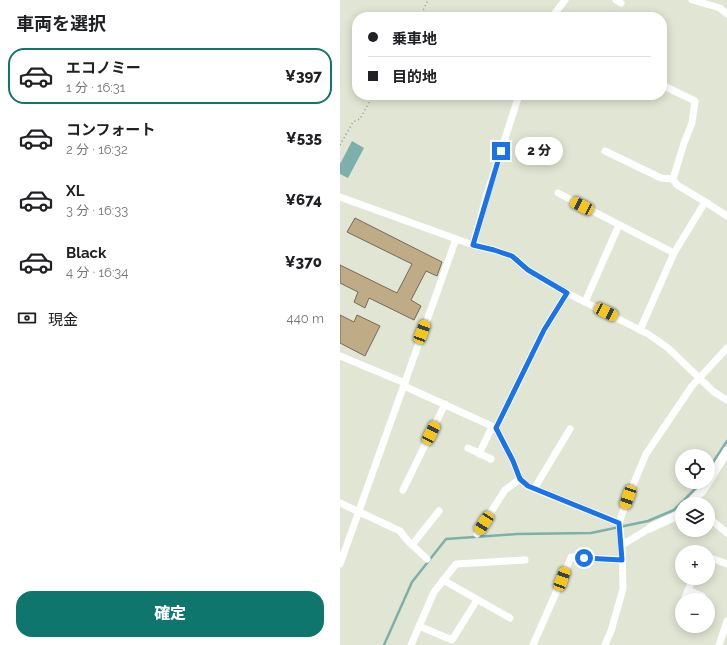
<!DOCTYPE html>
<html lang="ja">
<head>
<meta charset="utf-8">
<style>
	:root { --surface:#fff; --page:#f6f6f6; --text:#202124; --muted:#757577; --line:#e0e0e0; --accent:#0f766e }
	body { margin:0; font-family:Raleway,"Noto Sans JP",sans-serif; background:var(--page); color:var(--text); height:100vh; display:flex; flex-direction:column; font-size:15px; white-space:nowrap }
	* { box-sizing:border-box; margin:0 }
	p { font-size:13px; color:var(--muted) }
	.icon { flex:none; width:22px; height:22px; fill:none; stroke:currentColor; stroke-width:2; stroke-linecap:round; stroke-linejoin:round }
	.map { position:relative; flex:1; overflow:hidden }
	.side { display:flex; flex-direction:column; background:var(--surface); width:340px }
	.side>* { flex:none }
	.top-card { position:absolute; left:12px; top:12px; width:315px; height:88px; border-radius:16px; box-shadow:0 2px 10px #0003; display:grid; align-content:center; height:88px; padding:0 16px; background:var(--surface) }
	.buttons { position:absolute; left:335px; top:449px; display:grid; gap:8px }
	.buttons a { display:grid; place-items:center; width:40px; height:40px; border-radius:50%; background:var(--surface); box-shadow:0 2px 10px #0003; font-size:20px }
	.end { position:absolute; width:18px; height:18px; margin:-9px; border:5px solid #1a73e8; background:#fff; box-shadow:0 0 0 2px #fff }
	.from { border-radius:50% }
	.bubble { position:absolute; height:28px; border-radius:14px; background:var(--surface); box-shadow:0 2px 10px #0003; font-size:13px; font-weight:800; line-height:28px; text-align:center }
	.car { position:absolute; width:12px; height:24px; margin:-12px -6px; border-radius:5px; box-shadow:0 0 3px 1px #0007; background:linear-gradient(#f5c518 24%,#345 0 40%,#f5c518 0 76%,#345 0 86%,#f5c518 0) }
	.top-card b { display:flex; align-items:center; gap:14px; height:38px; font-size:15px }
	.top-card b+b { border-top:1px solid var(--line) }
	.top-card i { width:10px; height:10px; background:var(--text) }
	ul { padding:0; list-style:none }
	li { display:flex; align-items:center; gap:12px; height:56px; margin:0 8px 6px; padding:0 8px; border:2px solid transparent; border-radius:16px }
	li div { flex:1 }
	li b { display:block; font-size:15px }
	li em { font-style:normal; font-weight:800 }
	li.on { border-color:var(--accent) }
	li>.icon { width:36px; height:36px; stroke-width:1.5 }
	h2 { padding:0 16px; font-size:18px; line-height:48px }
	.pay { display:flex; align-items:center; gap:10px; height:44px; padding:0 16px; font-size:15px }
	.pay p { margin-inline-start:auto }
	.button { display:flex; gap:8px; margin-top:auto; padding:8px 16px }
	.button a { flex:1; height:46px; border-radius:16px; background:var(--accent); color:#fff; font-size:16px; font-weight:800; line-height:46px; text-align:center }
	main { display:flex; flex:1; min-height:0 }
	.map>svg:first-child { display:block }
	.water { fill:#7cb0aa }
	.lines { fill:none; stroke-linecap:round; stroke-linejoin:round }
	.stream { stroke:#7cb0aa; stroke-width:2.5 }
	.building { fill:#bfab86; stroke:#726a5b }
	.path { stroke:#979b8d; stroke-width:1.5; stroke-dasharray:1 3; stroke-linecap:butt }
	.minor { stroke:#fff; stroke-width:7 }
	.tertiary { stroke:#fff; stroke-width:9 }
	.route { stroke:#1a73e8; stroke-width:5 }
</style>
</head>
<body>
<main>
<section class="side">
<h2>車両を選択</h2>
<ul>
<li class="on"><svg class="icon" aria-label="car" viewBox="0 0 24 24"><path d="M5 17H2v-5l4-1 3-4h7l3 4 3 1v5h-3M9 17h6M6 11h13"/><circle cx="7" cy="17" r="2"/><circle cx="17" cy="17" r="2"/></svg><div><b>エコノミー</b><p>1 分 · 16:31</p></div><em>¥397</em></li>
<li><svg class="icon" aria-label="car" viewBox="0 0 24 24"><path d="M5 17H2v-5l4-1 3-4h7l3 4 3 1v5h-3M9 17h6M6 11h13"/><circle cx="7" cy="17" r="2"/><circle cx="17" cy="17" r="2"/></svg><div><b>コンフォート</b><p>2 分 · 16:32</p></div><em>¥535</em></li>
<li><svg class="icon" aria-label="car" viewBox="0 0 24 24"><path d="M5 17H2v-5l4-1 3-4h7l3 4 3 1v5h-3M9 17h6M6 11h13"/><circle cx="7" cy="17" r="2"/><circle cx="17" cy="17" r="2"/></svg><div><b>XL</b><p>3 分 · 16:33</p></div><em>¥674</em></li>
<li><svg class="icon" aria-label="car" viewBox="0 0 24 24"><path d="M5 17H2v-5l4-1 3-4h7l3 4 3 1v5h-3M9 17h6M6 11h13"/><circle cx="7" cy="17" r="2"/><circle cx="17" cy="17" r="2"/></svg><div><b>Black</b><p>4 分 · 16:34</p></div><em>¥370</em></li>
</ul>
<div class="pay"><svg class="icon" aria-label="cash" viewBox="0 0 24 24"><path d="M3 7h18v10H3z"/><circle cx="12" cy="12" r="2"/></svg>現金<p>440 m</p></div>
<div class="button"><a>確定</a></div>
</section>
<div class="map">
<svg width="387" height="645" viewBox="0 0 387 645">
	<rect width="100%" height="100%" fill="#e1e5d3"/>
	<polygon class="water" points="12,141 24,148 8,178 0,174 0,164"/>
	<g class="lines">
		<g class="stream">
			<polyline points="368,470 387,441"/>
			<polyline points="44,645 72,582 106,539 177,534 251,533 308,521 334,510 357,487 360,482"/>
		</g>
	</g>
	<g class="building">
		<polygon points="15,218 102,262 97,276 86,271 71,300 81,306 74,320 29,298 25,308 14,302 18,292 0,283 0,265 57,293 72,264 7,232"/>
		<polygon points="0,315 14,322 17,315 40,326 25,356 0,343"/>
	</g>
	<g class="lines">
		<g class="path">
			<polyline points="80,17 88,0"/>
			<polyline points="0,145 13,122 20,119 33,95"/>
		</g>
		<g class="minor">
			<polyline points="276,0 281,3"/>
			<polyline points="352,0 380,8 387,14"/>
			<polyline points="212,17 225,0"/>
			<polyline points="322,85 355,101 352,123 344,143 333,179 337,185 364,201 387,216"/>
			<polyline points="265,151 321,178 333,179"/>
			<polyline points="218,193 334,253 300,330"/>
			<polyline points="0,197 133,245 154,250 172,256 188,270 221,290 308,334 328,348 374,392 387,400"/>
			<polyline points="133,245 147,194 179,95"/>
			<polyline points="334,253 365,202"/>
			<polyline points="245,302 279,225"/>
			<polyline points="0,356 65,383"/>
			<polyline points="64,386 156,428 173,461 180,479 187,486 279,523"/>
			<polyline points="128,448 151,459"/>
			<polyline points="139,454 150,431 156,428 204,330 227,293"/>
			<polyline points="194,489 230,429"/>
			<polyline points="63,490 105,404"/>
			<polyline points="0,503 60,531 67,540 87,559"/>
			<polyline points="368,517 387,533"/>
			<polyline points="137,534 165,490 180,479"/>
			<polyline points="72,545 99,511"/>
			<polyline points="282,545 279,523 288,497 306,454 352,386 387,348"/>
			<polyline points="368,557 387,564"/>
			<polyline points="0,564 116,239"/>
			<polyline points="103,580 170,618"/>
			<polyline points="348,590 362,596"/>
			<polyline points="344,600 353,578"/>
			<polyline points="341,608 342,605"/>
			<polyline points="79,626 112,640 137,600"/>
			<polyline points="71,645 94,592 116,564 185,560"/>
			<polyline points="193,645 222,579 231,557 282,560"/>
			<polyline points="265,645 271,631 283,589 282,545 310,528"/>
			<polyline points="379,645 387,621"/>
		</g>
		<g class="tertiary">
			<polyline points="368,482 387,451"/>
			<polyline points="349,504 362,491 368,482"/>
			<polyline points="310,528 338,515 342,511"/>
		</g>
	</g>
	<g class="lines">
		<polyline class="route" points="161,151 133,245 154,250 172,256 188,270 227,293 204,330 156,428 173,461 180,479 188,486 279,523 282,560 244,558"/>
	</g>
</svg>
<div class="buttons">
<a><svg class="icon" aria-label="locate" viewBox="0 0 24 24"><circle cx="12" cy="12" r="6"/><path d="M12 2v4M12 18v4M2 12h4M18 12h4"/></svg></a>
<a><svg class="icon" aria-label="layers" viewBox="0 0 24 24"><path d="M12 4l9 5-9 5-9-5zM3 14l9 5 9-5"/></svg></a>
<a>+</a>
<a>−</a>
</div>
<i class="end from" style="left:244px;top:558px"></i>
<i class="end" style="left:161px;top:151px"></i>
<div class="bubble" style="left:175px;top:137px;width:48px">2 分</div>
<i class="car" style="left:242px;top:206px;rotate:297deg"></i>
<i class="car" style="left:266px;top:312px;rotate:116deg"></i>
<i class="car" style="left:82px;top:332px;rotate:20deg"></i>
<i class="car" style="left:91px;top:433px;rotate:27deg"></i>
<i class="car" style="left:288px;top:497px;rotate:199deg"></i>
<i class="car" style="left:144px;top:523px;rotate:213deg"></i>
<i class="car" style="left:222px;top:579px;rotate:20deg"></i>
<div class="top-card">
<b><i class="from"></i>乗車地</b>
<b><i></i>目的地</b>
</div>
</div>
</main>
</body>
</html>
